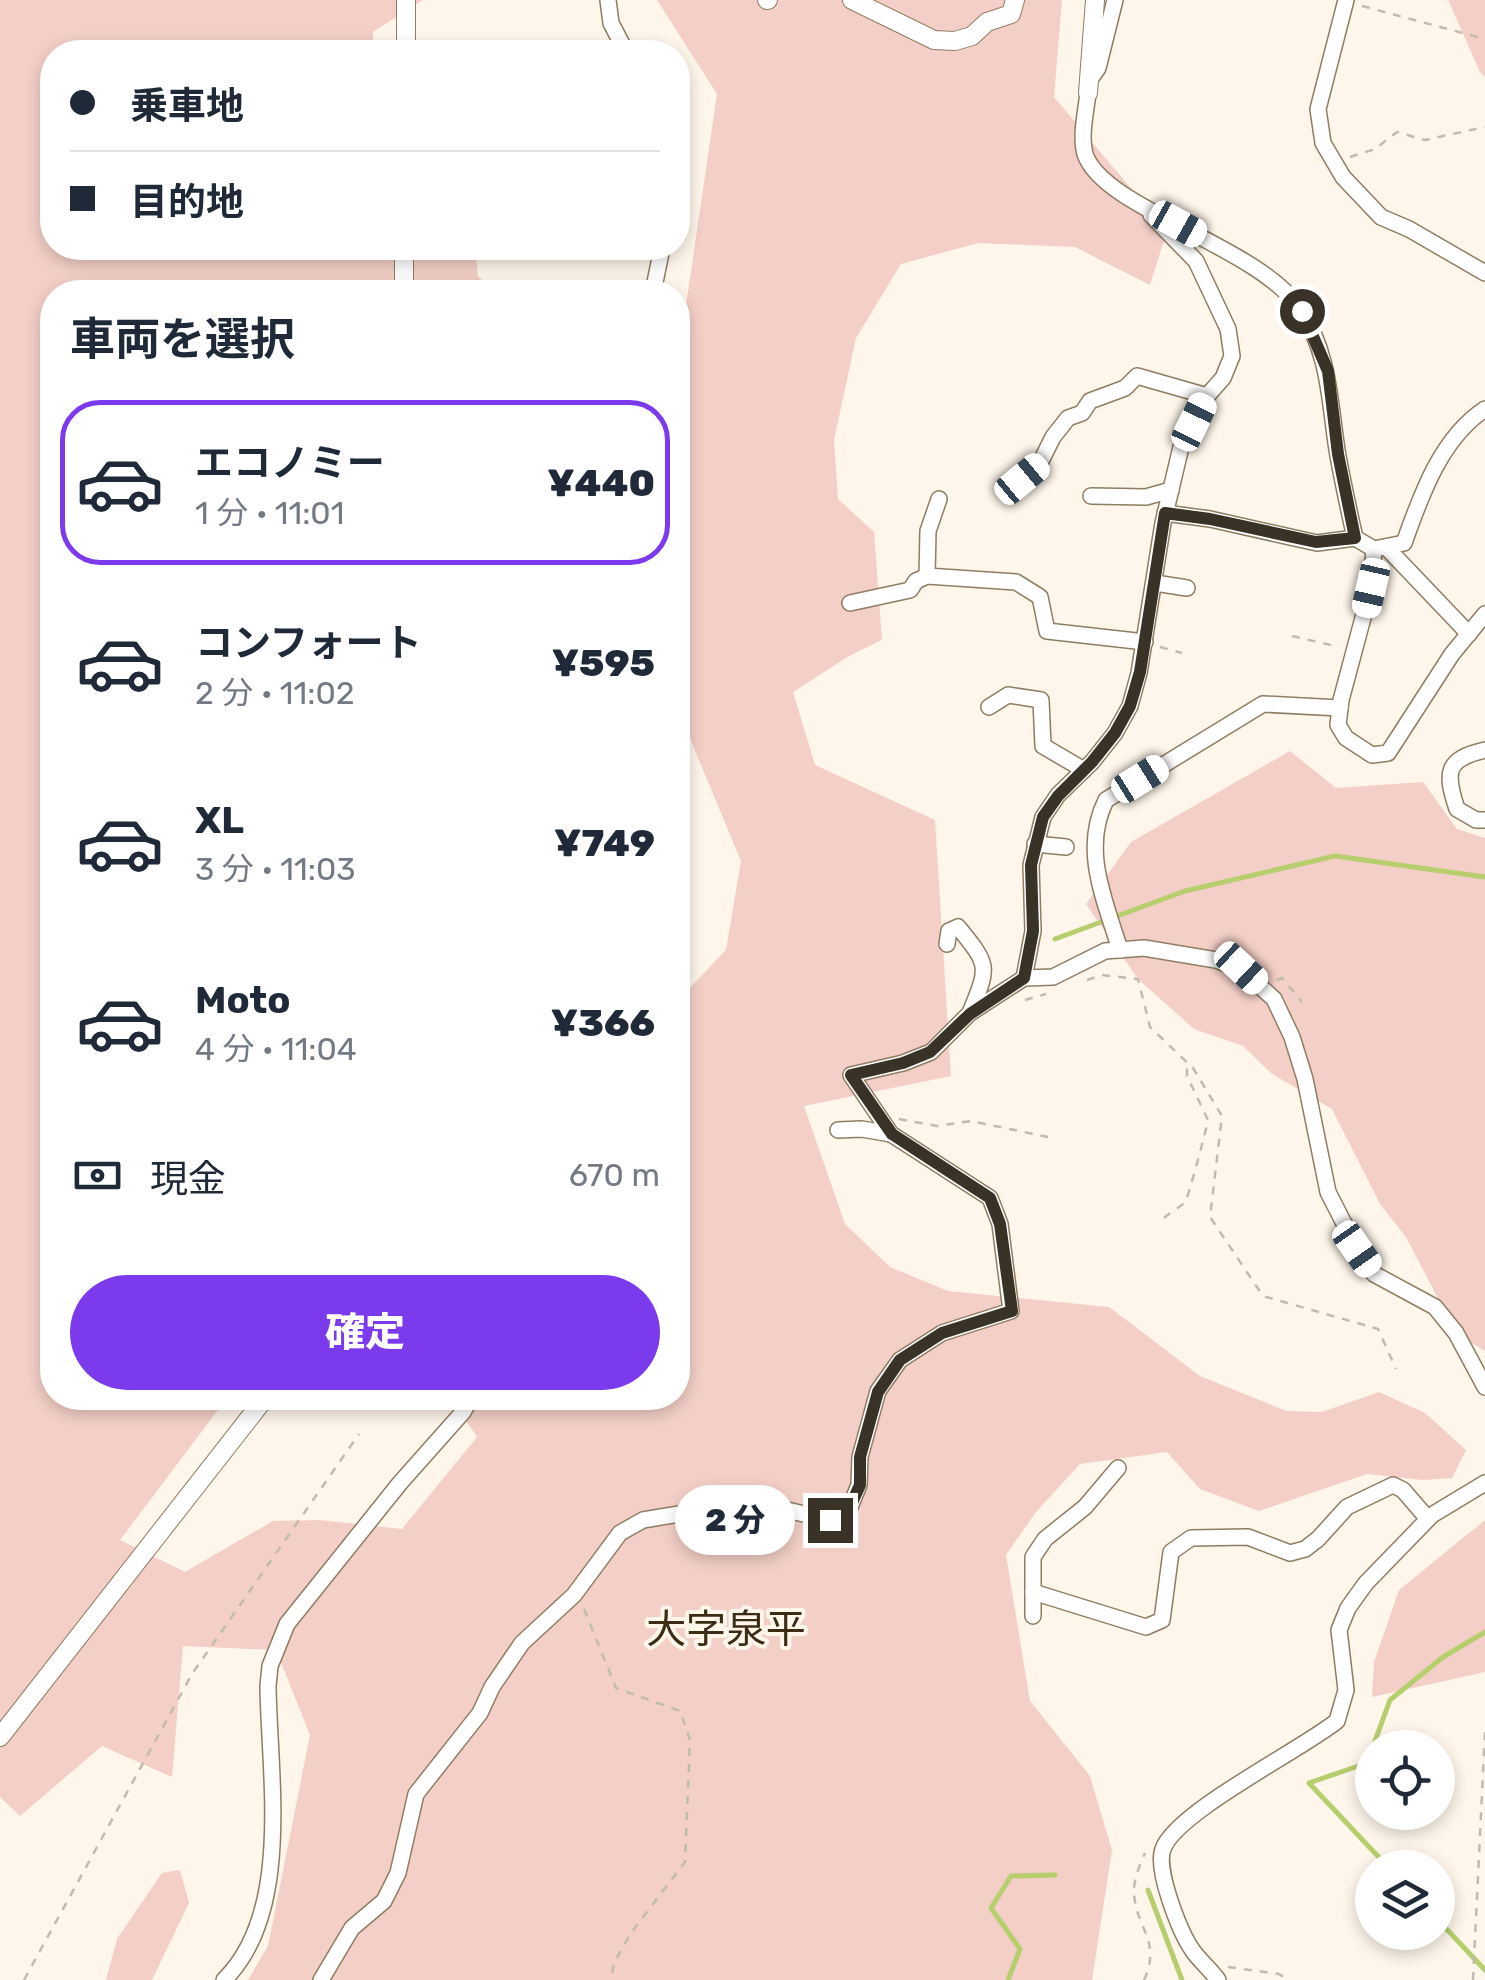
<!DOCTYPE html>
<html lang="ja">
<head>
<meta charset="utf-8">
<style>
	:root { --surface:#fff; --page:#f6f6f7; --text:#1f2937; --muted:#747a83; --line:#e0e1e3; --accent:#7c3aed }
	body { margin:0; font-family:Rubik,"Noto Sans JP",sans-serif; background:var(--page); color:var(--text); height:100vh; display:flex; flex-direction:column; font-size:38px; white-space:nowrap }
	* { box-sizing:border-box; margin:0 }
	p { font-size:32px; color:var(--muted) }
	.icon { flex:none; width:55px; height:55px; fill:none; stroke:currentColor; stroke-width:2; stroke-linecap:round; stroke-linejoin:round }
	.map { position:relative; flex:1; overflow:hidden }
	.panel { position:absolute; left:40px; top:280px; width:650px; height:1130px; display:flex; flex-direction:column; background:var(--surface); border-radius:40px; box-shadow:0 5px 15px #0003 }
	.panel>* { flex:none }
	.banner { position:absolute; left:40px; top:40px; width:650px; height:220px; border-radius:40px; box-shadow:0 5px 15px #0003; display:grid; align-content:center; height:220px; padding:0 30px; background:var(--surface) }
	.fabs { position:absolute; left:1355px; top:1730px; display:grid; gap:20px }
	.fabs a { display:grid; place-items:center; width:100px; height:100px; border-radius:50%; background:var(--surface); box-shadow:0 5px 15px #0003; font-size:50px }
	.end { position:absolute; width:45px; height:45px; margin:-22px; border:12px solid #393227; background:#fff; box-shadow:0 0 0 5px #fff }
	.from { border-radius:50% }
	.bubble { position:absolute; height:70px; border-radius:35px; background:var(--surface); box-shadow:0 5px 15px #0003; font-size:32px; font-weight:800; line-height:70px; text-align:center }
	.car { position:absolute; width:30px; height:60px; margin:-30px -15px; border-radius:12px; box-shadow:0 0 8px 2px #0007; background:linear-gradient(#fff 24%,#345 0 40%,#fff 0 76%,#345 0 86%,#fff 0) }
	.banner b { display:flex; align-items:center; gap:35px; height:95px; font-size:38px }
	.banner b+b { border-top:2px solid var(--line) }
	.banner i { width:25px; height:25px; background:var(--text) }
	ul { padding:0; list-style:none }
	li { display:flex; align-items:center; gap:30px; height:165px; margin:0 20px 15px; padding:0 10px; border:5px solid transparent; border-radius:40px }
	li div { flex:1 }
	li b { display:block; font-size:38px }
	li em { font-style:normal; font-weight:800 }
	li.current { border-color:var(--accent) }
	li>.icon { width:90px; height:90px; stroke-width:1.5 }
	h2 { padding:0 30px; font-size:45px; line-height:120px }
	.pay { display:flex; align-items:center; gap:25px; height:110px; padding:0 30px; font-size:38px }
	.pay p { margin-inline-start:auto }
	.primary-button { display:flex; gap:20px; margin-top:auto; padding:20px 30px }
	.primary-button a { flex:1; height:115px; border-radius:60px; background:var(--accent); color:#fff; font-size:40px; font-weight:800; line-height:115px; text-align:center }
	.map>svg:first-child { display:block }
	.green { fill:#f3cfc7 }
	.lines { fill:none; stroke-linecap:round; stroke-linejoin:round }
	.stream { stroke:#b7ce6e; stroke-width:5 }
	.minor-casing { stroke:#8f7d63; stroke-width:18 }
	.tertiary-casing { stroke:#8f7d63; stroke-width:20 }
	.path { stroke:#c2baae; stroke-width:2.5; stroke-dasharray:8 8; stroke-linecap:butt }
	.minor { stroke:#fff; stroke-width:15 }
	.tertiary { stroke:#fff; stroke-width:18 }
	.route { stroke:#393227; stroke-width:12 }
	.labels { text-anchor:middle; dominant-baseline:central; stroke-width:8; stroke-linejoin:round; paint-order:stroke }
	.quarter-label { font-size:40px; fill:#3c2c15; stroke:#fef6ea }
</style>
</head>
<body>
<div class="map">
<svg width="1485" height="1980" viewBox="0 0 1485 1980">
	<rect width="100%" height="100%" fill="#fef6ea"/>
	<g class="green">
		<polygon points="0,0 423,0 373,32 373,52 52,52 52,248 475,248 478,276 493,292 52,292 52,1398 227,1398 120,1540 185,1572 273,1521 319,1520 402,1529 477,1437 451,1398 678,1398 678,1000 726,950 741,861 678,710 682,572 678,548 678,360 717,94 657,0 1062,0 1054,97 1167,231 1150,285 1075,247 978,243 901,264 856,338 834,440 838,499 874,532 882,640 849,656 793,692 815,765 935,820 951,1076 804,1106 845,1224 890,1267 948,1291 1109,1307 1200,1376 1287,1411 1322,1412 1379,1392 1425,1413 1466,1450 1452,1478 1422,1480 1367,1474 1259,1511 1200,1489 1167,1452 1080,1464 1036,1512 1006,1555 1030,1701 1090,1776 1112,1850 1092,1980 248,1980 268,1946 310,1735 276,1650 183,1646 172,1777 102,1746 20,1816 0,1797"/>
		<polygon points="1448,0 1485,0 1485,77 1480,72"/>
		<polygon points="1290,751 1336,788 1423,782 1457,829 1485,838 1485,1351 1456,1333 1406,1237 1380,1204 1332,1109 1272,1074 1243,1046 1194,1029 1138,979 1086,904 1131,842"/>
		<polygon points="1485,1520 1485,1672 1372,1697 1374,1662 1399,1590"/>
		<polygon points="180,1870 189,1903 152,1980 106,1980 117,1939 162,1873"/>
	</g>
	<g class="lines">
		<g class="stream">
			<polyline points="1055,939 1185,891 1335,856 1485,877"/>
			<polyline points="1389,1868 1309,1783 1367,1763 1390,1700 1443,1657 1485,1632"/>
			<polyline points="1148,1890 1182,1980"/>
			<polyline points="1438,1920 1485,1970"/>
			<polyline points="1008,1980 1020,1949 991,1908 1011,1876 1055,1875"/>
		</g>
		<g class="minor-casing">
			<g id="minor">
				<polyline points="608,0 611,23 626,52"/>
				<polyline points="1346,0 1318,109 1323,143 1343,177 1381,217 1409,229 1485,273"/>
				<polyline points="1091,78 1098,68 1115,0"/>
				<path d="M1088 93C1086 111 1080 136 1085 154 1103 209 1259 246 1300 309 1331 356 1329 403 1338 456 1343 483 1349 511 1355 538L1374 549 1371 588 1341 700 1338 725 1346 738 1372 755 1388 753 1452 654 1485 614"/>
				<polyline points="653,292 662,248"/>
				<polyline points="1022,479 1039,465 1053,437 1068,418 1082,413 1090,401 1125,388 1137,376 1207,396"/>
				<polyline points="1091,496 1146,497 1171,490"/>
				<polyline points="939,499 928,531 927,576 1016,582 1040,597 1047,631 1145,642"/>
				<polyline points="1165,513 1210,519 1317,543 1355,538"/>
				<polyline points="1386,547 1469,634"/>
				<path d="M1374 549 1404 543C1421 495 1441 438 1485 409"/>
				<polyline points="1155,583 1187,588"/>
				<polyline points="850,603 910,590 916,581 927,576"/>
				<polyline points="989,707 1008,695 1041,700 1043,746 1084,770"/>
				<path d="M1485 750C1445 759 1445 773 1457 809L1476 820H1485"/>
				<polyline points="1035,844 1066,847"/>
				<path d="M947 944 949 931 958 927C990 966 989 966 970 1013"/>
				<path d="M1120 950C1105 900 1081 850 1106 800L1263 704 1340 708"/>
				<polyline points="1024,978 1033,931 1031,865 1043,817 1058,795 1092,762 1115,733 1130,706 1139,673 1163,523 1181,447 1207,396 1223,378 1232,356 1228,329 1196,261 1151,215"/>
				<polyline points="838,1130 862,1129 891,1134"/>
				<polyline points="1033,1592 1146,1627 1162,1620 1171,1552 1191,1538 1248,1537 1290,1553 1305,1549 1318,1539 1347,1507 1393,1485 1403,1490 1428,1519"/>
				<polyline points="1033,1616 1033,1557 1045,1539 1085,1507 1118,1468"/>
				<path d="M224 1980C293 1912 269 1775 268 1686L270 1666 287 1624 400 1483 463 1412 471 1398"/>
				<polyline points="321,1980 352,1928 384,1901 398,1873 416,1794 480,1713 492,1687 522,1643 574,1595 620,1533 643,1520 752,1502 830,1520 850,1507 859,1485 860,1457 878,1391 900,1360 942,1333 1011,1311 1000,1224 990,1198 891,1134 851,1075 903,1063 931,1052 970,1013 1024,978 1053,977 1105,951 1144,948 1216,960 1241,969 1274,999 1292,1037 1305,1079 1328,1192 1357,1249 1374,1274 1435,1307 1456,1333 1485,1387"/>
				<path d="M1218 1980C1211 1970 1200 1961 1193 1951 1180 1933 1155 1869 1163 1849 1176 1812 1301 1750 1337 1721L1346 1690 1339 1630 1348 1608 1366 1583 1432 1515 1485 1483"/>
			</g>
		</g>
		<g class="tertiary-casing">
			<g id="tertiary">
				<polyline points="767,0 768,0"/>
				<polyline points="852,0 934,40 955,41 972,36 987,22 1011,14 1015,0"/>
				<polyline points="406,52 406,0"/>
				<polyline points="1088,93 1095,0"/>
				<polyline points="404,292 404,248"/>
				<polyline points="0,1737 265,1398"/>
			</g>
		</g>
		<g class="path">
			<polyline points="1362,6 1485,39"/>
			<polyline points="1350,157 1375,149 1397,132 1425,140 1485,127"/>
			<polyline points="1292,636 1339,647"/>
			<polyline points="1160,647 1182,653"/>
			<polyline points="1087,980 1102,975 1138,979 1150,1027 1193,1068 1222,1116 1210,1217 1263,1296 1378,1329 1396,1369"/>
			<polyline points="1277,980 1282,978 1302,1002"/>
			<polyline points="1025,1000 1046,994"/>
			<polyline points="899,1119 937,1126 971,1121 1048,1137"/>
			<path d="M1164 1218C1170 1213 1179 1208 1185 1202 1188 1199 1207 1127 1208 1120L1187 1076V1063"/>
			<polyline points="584,1609 616,1688 680,1711 690,1740 685,1862 631,1933 614,1963 611,1980"/>
			<polyline points="1228,1967 1279,1974 1288,1980"/>
			<polyline points="24,1980 192,1674 359,1434"/>
			<path d="M1144 1980C1162 1941 1136 1929 1134 1893 1133 1881 1140 1864 1145 1853"/>
			<polyline points="1473,1980 1485,1731"/>
		</g>
		<use href="#minor" class="minor"/>
		<use href="#tertiary" class="tertiary"/>
	</g>
	<g class="lines">
		<polyline class="route" points="830,1520 850,1507 860,1485 860,1457 878,1392 900,1360 942,1333 1012,1311 1000,1224 990,1198 892,1134 851,1075 903,1063 930,1052 970,1014 1024,978 1033,931 1031,865 1043,817 1058,796 1092,762 1115,733 1130,706 1140,672 1165,513 1210,519 1316,542 1355,538 1338,454 1328,371 1302,311"/>
	</g>
	<g class="labels">
		<g class="quarter-label">
			<text x="726" y="1629">大字泉平</text>
		</g>
	</g>
</svg>
<div class="fabs">
<a><svg class="icon" aria-label="locate" viewBox="0 0 24 24"><circle cx="12" cy="12" r="6"/><path d="M12 2v4M12 18v4M2 12h4M18 12h4"/></svg></a>
<a><svg class="icon" aria-label="layers" viewBox="0 0 24 24"><path d="M12 4l9 5-9 5-9-5zM3 14l9 5 9-5"/></svg></a>
</div>
<i class="end from" style="left:1302px;top:311px"></i>
<i class="end" style="left:830px;top:1520px"></i>
<div class="bubble" style="left:675px;top:1485px;width:120px">2 分</div>
<i class="car" style="left:1178px;top:224px;rotate:119deg"></i>
<i class="car" style="left:1194px;top:422px;rotate:26deg"></i>
<i class="car" style="left:1022px;top:479px;rotate:50deg"></i>
<i class="car" style="left:1371px;top:588px;rotate:193deg"></i>
<i class="car" style="left:1140px;top:779px;rotate:58deg"></i>
<i class="car" style="left:1241px;top:968px;rotate:133deg"></i>
<i class="car" style="left:1357px;top:1249px;rotate:145deg"></i>
<div class="banner">
<b><i class="from"></i>乗車地</b>
<b><i></i>目的地</b>
</div>
<section class="panel">
<h2>車両を選択</h2>
<ul>
<li class="current"><svg class="icon" aria-label="car" viewBox="0 0 24 24"><path d="M5 17H2v-5l4-1 3-4h7l3 4 3 1v5h-3M9 17h6M6 11h13"/><circle cx="7" cy="17" r="2"/><circle cx="17" cy="17" r="2"/></svg><div><b>エコノミー</b><p>1 分 · 11:01</p></div><em>¥440</em></li>
<li><svg class="icon" aria-label="car" viewBox="0 0 24 24"><path d="M5 17H2v-5l4-1 3-4h7l3 4 3 1v5h-3M9 17h6M6 11h13"/><circle cx="7" cy="17" r="2"/><circle cx="17" cy="17" r="2"/></svg><div><b>コンフォート</b><p>2 分 · 11:02</p></div><em>¥595</em></li>
<li><svg class="icon" aria-label="car" viewBox="0 0 24 24"><path d="M5 17H2v-5l4-1 3-4h7l3 4 3 1v5h-3M9 17h6M6 11h13"/><circle cx="7" cy="17" r="2"/><circle cx="17" cy="17" r="2"/></svg><div><b>XL</b><p>3 分 · 11:03</p></div><em>¥749</em></li>
<li><svg class="icon" aria-label="car" viewBox="0 0 24 24"><path d="M5 17H2v-5l4-1 3-4h7l3 4 3 1v5h-3M9 17h6M6 11h13"/><circle cx="7" cy="17" r="2"/><circle cx="17" cy="17" r="2"/></svg><div><b>Moto</b><p>4 分 · 11:04</p></div><em>¥366</em></li>
</ul>
<div class="pay"><svg class="icon" aria-label="cash" viewBox="0 0 24 24"><path d="M3 7h18v10H3z"/><circle cx="12" cy="12" r="2"/></svg>現金<p>670 m</p></div>
<div class="primary-button"><a>確定</a></div>
</section>
</div>
</body>
</html>
